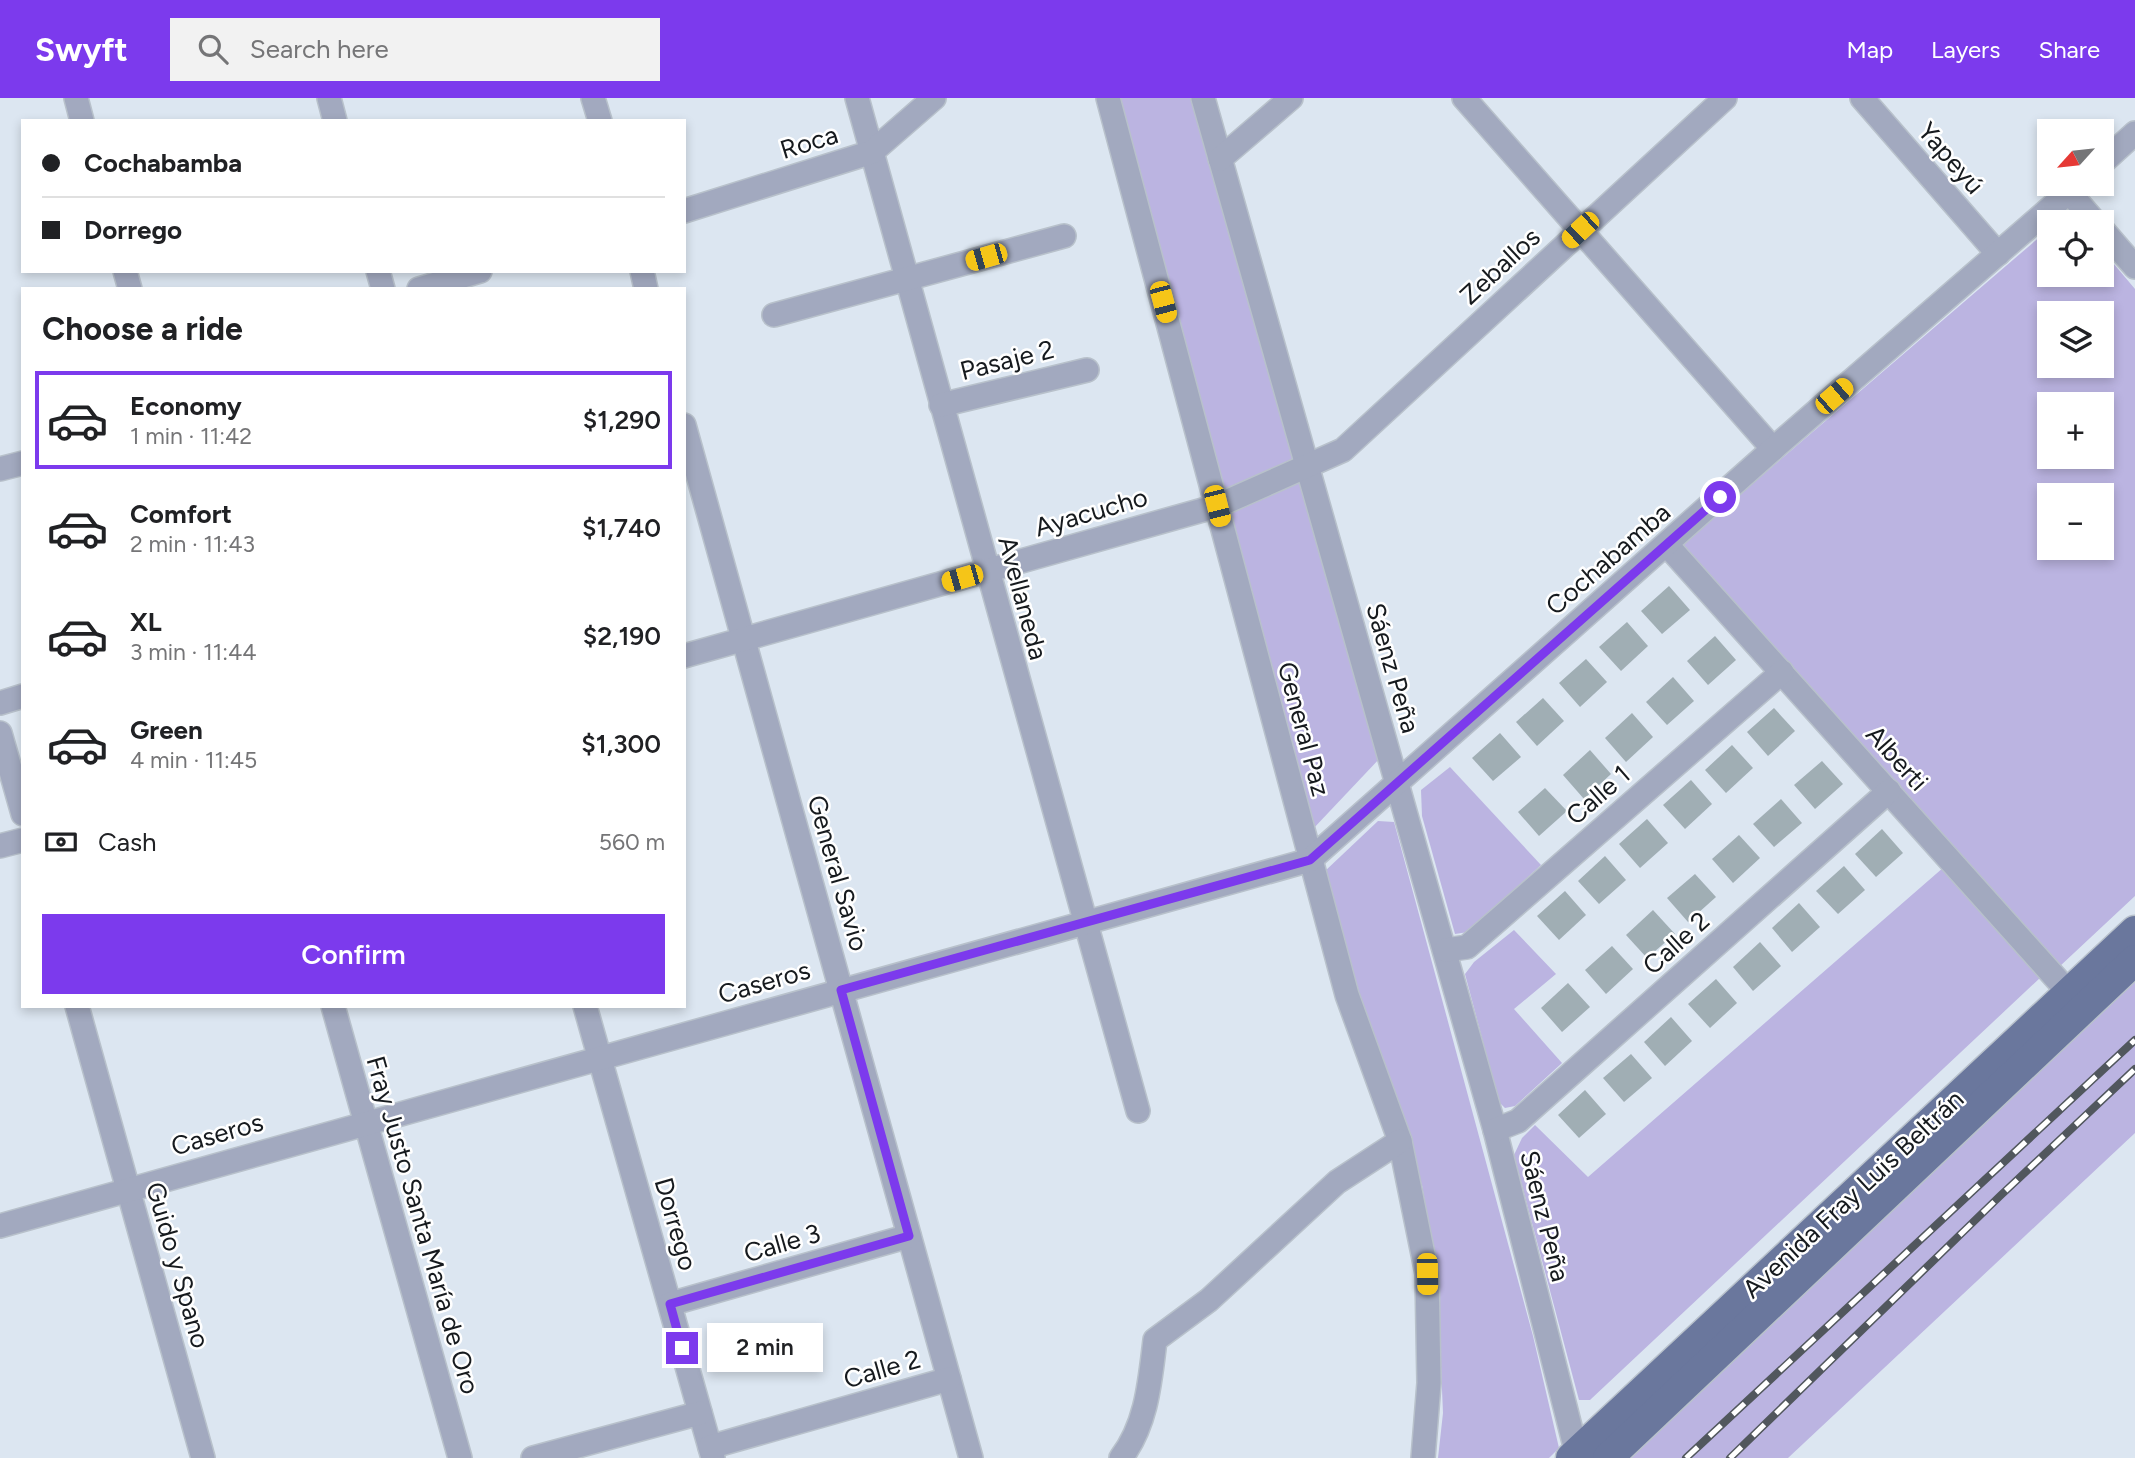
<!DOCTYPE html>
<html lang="en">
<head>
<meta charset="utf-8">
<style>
	:root { --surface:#fff; --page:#f2f2f2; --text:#202124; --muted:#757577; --line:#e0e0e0; --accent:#7c3aed }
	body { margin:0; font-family:Figtree,sans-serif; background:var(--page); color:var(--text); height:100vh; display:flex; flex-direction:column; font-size:26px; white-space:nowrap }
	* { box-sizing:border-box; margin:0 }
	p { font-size:23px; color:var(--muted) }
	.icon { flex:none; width:38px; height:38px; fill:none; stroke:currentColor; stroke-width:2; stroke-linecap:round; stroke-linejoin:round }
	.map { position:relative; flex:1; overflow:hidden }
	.side { position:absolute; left:21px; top:189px; width:665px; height:721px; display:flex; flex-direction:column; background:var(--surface); border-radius:0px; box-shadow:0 4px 10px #0003 }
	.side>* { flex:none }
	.hud { position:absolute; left:21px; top:21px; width:665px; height:154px; border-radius:0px; box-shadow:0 4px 10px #0003; display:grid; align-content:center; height:154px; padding:0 21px; background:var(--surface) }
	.needle { width:46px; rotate:243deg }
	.controls { position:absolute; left:2037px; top:21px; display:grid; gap:14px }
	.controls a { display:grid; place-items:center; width:77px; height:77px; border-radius:0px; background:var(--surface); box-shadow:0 4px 10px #0003; font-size:35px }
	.end { position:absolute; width:32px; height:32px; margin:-16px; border:9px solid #7c3aed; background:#fff; box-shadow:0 0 0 4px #fff }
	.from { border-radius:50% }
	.bubble { position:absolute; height:49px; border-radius:0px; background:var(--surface); box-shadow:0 4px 10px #0003; font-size:23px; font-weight:600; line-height:49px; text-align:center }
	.car { position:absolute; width:21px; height:42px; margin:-21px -10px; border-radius:9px; box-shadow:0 0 5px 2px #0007; background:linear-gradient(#f5c518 24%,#345 0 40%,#f5c518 0 76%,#345 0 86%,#f5c518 0) }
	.hud b { display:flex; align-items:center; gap:24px; height:66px; font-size:26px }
	.hud b+b { border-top:2px solid var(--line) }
	.hud i { width:18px; height:18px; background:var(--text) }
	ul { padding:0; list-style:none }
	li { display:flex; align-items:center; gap:21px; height:98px; margin:0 14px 10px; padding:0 7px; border:4px solid transparent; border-radius:0px }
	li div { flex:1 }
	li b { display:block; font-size:26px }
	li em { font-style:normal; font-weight:600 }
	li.selected { border-color:var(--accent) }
	li>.icon { width:63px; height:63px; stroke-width:1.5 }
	h2 { padding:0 21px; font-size:32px; line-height:84px }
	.pay { display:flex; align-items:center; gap:18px; height:77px; padding:0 21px; font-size:26px }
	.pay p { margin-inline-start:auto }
	.action { display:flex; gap:14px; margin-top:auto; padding:14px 21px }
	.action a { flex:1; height:80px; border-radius:0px; background:var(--accent); color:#fff; font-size:28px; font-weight:600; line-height:80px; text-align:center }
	header { display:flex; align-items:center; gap:42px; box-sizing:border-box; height:98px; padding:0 35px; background:var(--accent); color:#fff }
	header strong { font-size:33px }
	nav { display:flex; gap:38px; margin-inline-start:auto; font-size:24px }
	.search { width:490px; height:63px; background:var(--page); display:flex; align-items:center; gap:18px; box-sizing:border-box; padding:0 24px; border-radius:0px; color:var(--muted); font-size:26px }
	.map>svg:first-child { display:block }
	.green { fill:#bbb4e1; fill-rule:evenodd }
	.building { fill:#a0aeb4 }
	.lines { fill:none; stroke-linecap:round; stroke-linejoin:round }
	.minor-casing { stroke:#b8c1cb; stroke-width:26 }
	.major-casing { stroke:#b8c1cb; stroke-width:33 }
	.minor { stroke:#a2a9bf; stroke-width:23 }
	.major { stroke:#6a779d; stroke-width:30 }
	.rail-casing { stroke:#51575d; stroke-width:8 }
	.rail { stroke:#fff; stroke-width:5; stroke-dasharray:16; stroke-linecap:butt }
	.route { stroke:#7c3aed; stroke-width:9 }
	.labels { text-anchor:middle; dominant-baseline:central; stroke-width:5; stroke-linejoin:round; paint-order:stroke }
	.street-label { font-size:26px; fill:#161a1e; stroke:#fff }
</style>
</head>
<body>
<header>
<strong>Swyft</strong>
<div class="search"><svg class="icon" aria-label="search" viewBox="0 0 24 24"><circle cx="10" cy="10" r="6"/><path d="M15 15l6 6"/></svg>Search here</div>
<nav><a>Map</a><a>Layers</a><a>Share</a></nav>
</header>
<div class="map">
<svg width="2135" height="1360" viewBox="0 0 2135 1360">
	<rect width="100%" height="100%" fill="#dce6f1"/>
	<g class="green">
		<polygon points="1119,0 1193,0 1381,659 1312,732"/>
		<path d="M2049 131V177H2102V152L2135 191V798L2059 869 1681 447ZM2049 215H2102V268H2049ZM2049 306H2102V359H2049ZM2049 397H2102V450H2049Z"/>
		<polygon points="1450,669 1541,767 1468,834 1455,836 1422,718 1421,692"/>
		<polygon points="1378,723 1394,724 1533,1238 1559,1350 1549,1360 1438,1360 1443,1315 1437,1176 1422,1087 1352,879 1324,774"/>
		<polygon points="1944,769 2041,879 1590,1302 1579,1302 1514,1057 1522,1040 1535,1027 1588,1079"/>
		<polygon points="1514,832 1556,876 1514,911 1562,965 1515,1008 1505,1010 1499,1004 1465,876 1474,864"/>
		<polygon points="2135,862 2135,1035 1788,1360 1608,1360"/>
	</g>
	<g class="building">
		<polygon points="1669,488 1690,512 1662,536 1641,513"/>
		<polygon points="1627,524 1648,548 1621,573 1599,549"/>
		<polygon points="1715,538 1736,562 1708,587 1687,563"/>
		<polygon points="1586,561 1607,584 1580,609 1559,585"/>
		<polygon points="1673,579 1694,603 1667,627 1646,604"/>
		<polygon points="1543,600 1564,623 1537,648 1516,624"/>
		<polygon points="1774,610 1795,633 1768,658 1747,634"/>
		<polygon points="1632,615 1653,639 1626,664 1605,640"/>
		<polygon points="1500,635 1521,659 1493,683 1472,660"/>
		<polygon points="1732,647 1753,670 1726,695 1705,672"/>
		<polygon points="1590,652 1611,676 1584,701 1563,677"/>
		<polygon points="1822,663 1843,686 1815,711 1794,687"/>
		<polygon points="1691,682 1712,706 1685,731 1663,707"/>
		<polygon points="1545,690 1567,713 1539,738 1518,714"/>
		<polygon points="1781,701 1802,725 1774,749 1753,726"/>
		<polygon points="1647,721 1668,745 1640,770 1619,746"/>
		<polygon points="1882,731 1903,755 1876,779 1855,756"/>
		<polygon points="1739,737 1760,760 1733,785 1712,761"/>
		<polygon points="1605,758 1626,782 1599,806 1578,783"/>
		<polygon points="1844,768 1865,792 1838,816 1816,793"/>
		<polygon points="1695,776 1716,799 1688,824 1667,800"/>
		<polygon points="1565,793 1586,817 1559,842 1537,818"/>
		<polygon points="1799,805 1820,829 1792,854 1772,830"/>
		<polygon points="1653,812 1675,836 1647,860 1626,837"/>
		<polygon points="1760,844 1781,868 1753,893 1733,869"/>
		<polygon points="1612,848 1633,871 1606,896 1585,872"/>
		<polygon points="1716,881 1737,905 1710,930 1688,906"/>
		<polygon points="1568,885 1590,909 1562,934 1541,910"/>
		<polygon points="1671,919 1692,943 1665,968 1644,944"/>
		<polygon points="1631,956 1652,980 1624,1004 1603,980"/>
		<polygon points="1585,992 1606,1016 1579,1040 1558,1017"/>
	</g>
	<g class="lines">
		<g class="minor-casing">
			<g id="minor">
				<polyline points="76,0 82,23"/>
				<polyline points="329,0 335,23"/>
				<polyline points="593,0 600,23"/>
				<polyline points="857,0 1138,1013"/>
				<polyline points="1108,0 1347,897 1400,1043 1427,1176 1429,1285 1423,1360"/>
				<polyline points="1203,0 1495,1032 1578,1360"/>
				<polyline points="1464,0 1773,351"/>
				<polyline points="1862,0 1998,156"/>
				<polyline points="1220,61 1291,0"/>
				<polyline points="2102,65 2135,35"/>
				<polyline points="2069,94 2095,124"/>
				<polyline points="684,113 872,54 934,0"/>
				<polyline points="2102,131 2135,169"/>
				<polyline points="125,173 130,191"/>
				<polyline points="378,173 383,191"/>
				<polyline points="642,173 646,191"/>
				<polyline points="419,191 480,173"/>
				<polyline points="774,217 1064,138"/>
				<polyline points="941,307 1087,272"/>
				<polyline points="684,327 971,1360"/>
				<polyline points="0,371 23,365"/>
				<polyline points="1667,447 2080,907"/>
				<polyline points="684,558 1217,408 1343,352 1725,0"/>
				<polyline points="0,605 23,598"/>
				<polyline points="0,635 23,716"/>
				<polyline points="0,748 23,742"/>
				<polyline points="1446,852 1467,849 1782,574"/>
				<polyline points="77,908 203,1360"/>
				<polyline points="333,908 460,1360"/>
				<polyline points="585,908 713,1360"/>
				<polyline points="1495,1032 1518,1023 1889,693"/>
				<polyline points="0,1128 1310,762 1773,351 2078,86"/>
				<polyline points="670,1206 909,1138"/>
				<polyline points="710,1349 949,1281"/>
				<polyline points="533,1360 700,1315"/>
				<path d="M1121 1360C1147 1326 1150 1283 1155 1242L1209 1202 1337 1084 1400 1043"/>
			</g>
		</g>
		<g class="major-casing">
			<g id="major">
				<polyline points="1571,1360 2135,833"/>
				<polyline points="1608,1360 2135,862"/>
			</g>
		</g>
		<use href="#minor" class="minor"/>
		<use href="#major" class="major"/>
		<g class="rail-casing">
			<g id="rail">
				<polyline points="1686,1360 2135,942"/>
				<polyline points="1730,1360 2000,1098 2135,971"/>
			</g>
		</g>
		<use href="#rail" class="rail"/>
	</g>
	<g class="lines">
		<polyline class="route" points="682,1250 670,1206 909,1138 841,892 1310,762 1720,399"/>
	</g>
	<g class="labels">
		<g class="street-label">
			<text transform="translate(809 44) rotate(-17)">Roca</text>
			<text transform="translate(1951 60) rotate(49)">Yapeyú</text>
			<text transform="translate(1500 168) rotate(-43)">Zeballos</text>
			<text transform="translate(1007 262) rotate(-14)">Pasaje 2</text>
			<text transform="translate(1091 414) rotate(-16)">Ayacucho</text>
			<text transform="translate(1608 461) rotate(-41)">Cochabamba</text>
			<text transform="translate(1023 500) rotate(75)">Avellaneda</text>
			<text transform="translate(1393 570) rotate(74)">Sáenz Peña</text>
			<text transform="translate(1304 631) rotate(75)">General Paz</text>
			<text transform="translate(1897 660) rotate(48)">Alberti</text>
			<text transform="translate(1598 697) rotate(-41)">Calle 1</text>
			<text transform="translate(838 775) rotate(74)">General Savio</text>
			<text transform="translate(1676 845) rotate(-42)">Calle 2</text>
			<text transform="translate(764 884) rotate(-16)">Caseros</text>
			<text transform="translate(217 1036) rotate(-16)">Caseros</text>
			<text transform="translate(1853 1096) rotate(-43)">Avenida Fray Luis Beltrán</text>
			<text transform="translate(1545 1118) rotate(76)">Sáenz Peña</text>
			<text transform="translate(676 1126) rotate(74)">Dorrego</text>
			<text transform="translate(423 1127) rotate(74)">Fray Justo Santa María de Oro</text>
			<text transform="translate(782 1145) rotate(-16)">Calle 3</text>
			<text transform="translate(178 1167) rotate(74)">Guido y Spano</text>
			<text transform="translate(882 1271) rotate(-16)">Calle 2</text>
		</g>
	</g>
</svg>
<div class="controls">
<a><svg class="needle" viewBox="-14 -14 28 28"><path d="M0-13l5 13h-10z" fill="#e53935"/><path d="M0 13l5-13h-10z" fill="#757577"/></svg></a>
<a><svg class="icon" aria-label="locate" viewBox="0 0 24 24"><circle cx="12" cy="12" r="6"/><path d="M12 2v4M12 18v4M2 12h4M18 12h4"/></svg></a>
<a><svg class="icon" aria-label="layers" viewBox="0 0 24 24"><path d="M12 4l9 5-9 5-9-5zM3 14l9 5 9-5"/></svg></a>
<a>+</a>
<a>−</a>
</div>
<i class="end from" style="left:1720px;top:399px"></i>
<i class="end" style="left:682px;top:1250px"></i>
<div class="bubble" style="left:707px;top:1225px;width:116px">2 min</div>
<i class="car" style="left:1580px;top:132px;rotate:227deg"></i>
<i class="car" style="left:986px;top:159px;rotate:254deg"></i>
<i class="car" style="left:1163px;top:204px;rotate:165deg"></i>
<i class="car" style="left:1834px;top:298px;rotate:49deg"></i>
<i class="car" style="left:1217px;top:408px;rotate:166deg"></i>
<i class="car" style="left:962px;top:480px;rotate:254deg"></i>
<i class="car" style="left:1427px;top:1176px;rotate:179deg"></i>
<div class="hud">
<b><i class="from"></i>Cochabamba</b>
<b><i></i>Dorrego</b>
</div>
<section class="side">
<h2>Choose a ride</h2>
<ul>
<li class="selected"><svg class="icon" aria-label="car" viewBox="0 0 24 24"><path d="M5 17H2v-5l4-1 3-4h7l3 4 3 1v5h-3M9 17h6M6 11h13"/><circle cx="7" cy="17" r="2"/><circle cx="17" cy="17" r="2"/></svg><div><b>Economy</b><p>1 min · 11:42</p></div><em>$1,290</em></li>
<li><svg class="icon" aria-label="car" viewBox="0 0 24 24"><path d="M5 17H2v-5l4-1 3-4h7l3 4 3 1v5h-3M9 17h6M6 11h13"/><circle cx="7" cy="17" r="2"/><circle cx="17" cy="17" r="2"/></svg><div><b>Comfort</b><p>2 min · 11:43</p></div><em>$1,740</em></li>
<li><svg class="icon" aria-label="car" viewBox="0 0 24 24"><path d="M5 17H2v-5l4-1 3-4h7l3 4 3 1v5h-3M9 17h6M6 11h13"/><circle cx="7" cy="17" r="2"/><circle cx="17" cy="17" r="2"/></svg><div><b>XL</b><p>3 min · 11:44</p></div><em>$2,190</em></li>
<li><svg class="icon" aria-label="car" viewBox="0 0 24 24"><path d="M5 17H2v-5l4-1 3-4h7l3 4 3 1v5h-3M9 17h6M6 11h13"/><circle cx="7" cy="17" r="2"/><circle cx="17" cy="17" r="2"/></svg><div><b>Green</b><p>4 min · 11:45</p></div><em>$1,300</em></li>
</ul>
<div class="pay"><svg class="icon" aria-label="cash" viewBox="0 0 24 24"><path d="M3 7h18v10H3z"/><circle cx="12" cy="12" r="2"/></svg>Cash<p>560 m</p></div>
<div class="action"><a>Confirm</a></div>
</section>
</div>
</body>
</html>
